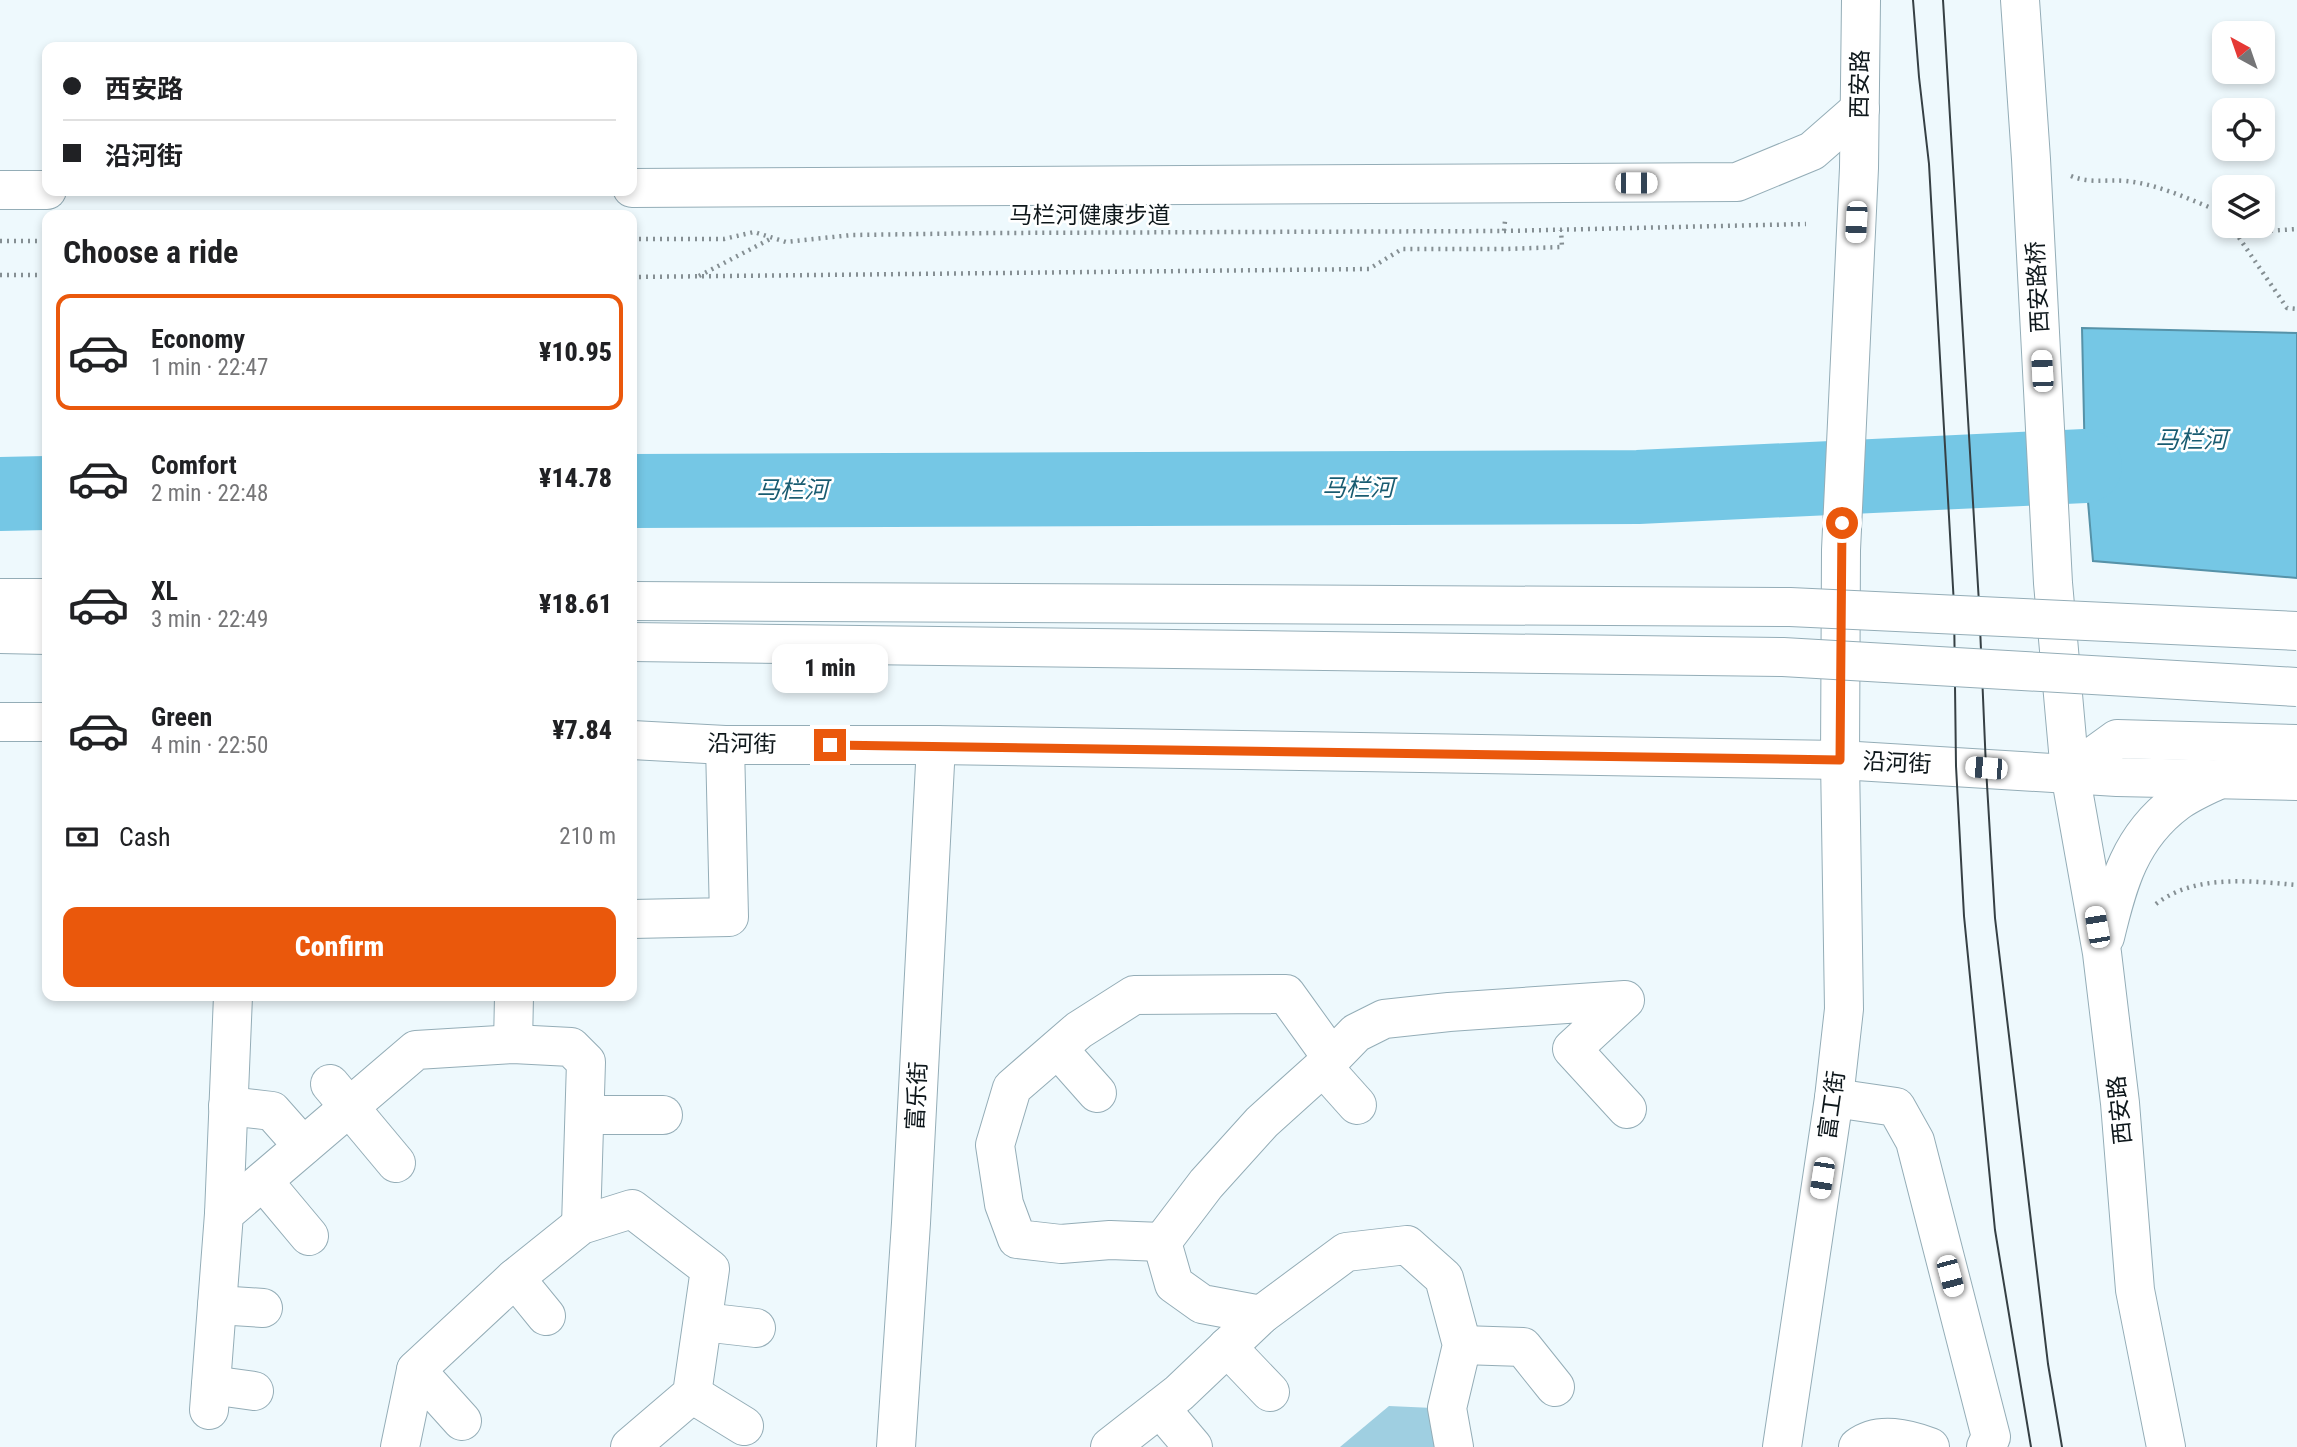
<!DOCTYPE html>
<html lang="en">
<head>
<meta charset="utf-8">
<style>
	:root { --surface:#fff; --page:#f6f6f6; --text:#202124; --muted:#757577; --line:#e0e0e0; --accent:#ea580c }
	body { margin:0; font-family:"Roboto Condensed","Noto Sans SC",sans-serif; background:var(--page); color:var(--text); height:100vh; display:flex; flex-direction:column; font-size:26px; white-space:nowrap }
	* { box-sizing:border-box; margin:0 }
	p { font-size:23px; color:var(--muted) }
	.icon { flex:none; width:38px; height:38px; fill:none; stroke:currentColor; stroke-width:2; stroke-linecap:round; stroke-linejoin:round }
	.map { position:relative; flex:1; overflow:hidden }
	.side { position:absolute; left:42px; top:210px; width:595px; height:791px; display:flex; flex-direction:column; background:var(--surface); border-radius:14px; box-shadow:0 4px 10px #0003 }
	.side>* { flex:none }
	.guide { position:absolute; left:42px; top:42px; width:595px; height:154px; border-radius:14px; box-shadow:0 4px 10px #0003; display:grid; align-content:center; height:154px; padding:0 21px; background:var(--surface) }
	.needle { width:46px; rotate:320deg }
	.tools { position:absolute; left:2212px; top:21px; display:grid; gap:14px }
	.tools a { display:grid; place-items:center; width:63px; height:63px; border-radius:14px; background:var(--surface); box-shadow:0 4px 10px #0003; font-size:35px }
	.end { position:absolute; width:32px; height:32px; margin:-16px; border:9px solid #ea580c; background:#fff; box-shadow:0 0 0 4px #fff }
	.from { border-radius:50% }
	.bubble { position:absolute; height:49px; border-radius:14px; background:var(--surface); box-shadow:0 4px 10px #0003; font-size:23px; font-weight:800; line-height:49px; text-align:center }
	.car { position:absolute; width:21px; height:42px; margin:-21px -10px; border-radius:9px; box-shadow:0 0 5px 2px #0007; background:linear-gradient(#fff 24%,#345 0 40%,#fff 0 76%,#345 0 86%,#fff 0) }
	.guide b { display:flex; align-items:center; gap:24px; height:66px; font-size:26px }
	.guide b+b { border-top:2px solid var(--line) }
	.guide i { width:18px; height:18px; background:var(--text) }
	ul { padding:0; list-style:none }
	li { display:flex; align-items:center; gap:21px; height:116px; margin:0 14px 10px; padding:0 7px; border:4px solid transparent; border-radius:14px }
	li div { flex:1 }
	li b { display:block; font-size:26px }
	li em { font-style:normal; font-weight:800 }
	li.on { border-color:var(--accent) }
	li>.icon { width:63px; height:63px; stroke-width:1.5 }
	h2 { padding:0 21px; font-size:32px; line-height:84px }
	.pay { display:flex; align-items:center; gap:18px; height:77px; padding:0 21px; font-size:26px }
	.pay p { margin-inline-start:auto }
	.action { display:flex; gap:14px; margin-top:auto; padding:14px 21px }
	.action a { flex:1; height:80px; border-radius:14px; background:var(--accent); color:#fff; font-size:28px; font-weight:800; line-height:80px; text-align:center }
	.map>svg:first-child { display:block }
	.green { fill:#9fcfe1 }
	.water { fill:#75c7e5; stroke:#5692a8; stroke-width:2 }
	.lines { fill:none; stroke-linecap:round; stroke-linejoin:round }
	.river { stroke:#75c7e5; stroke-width:74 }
	.minor-casing { stroke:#94adb7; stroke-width:40 }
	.major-casing { stroke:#94adb7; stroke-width:40 }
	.highway-casing { stroke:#94adb7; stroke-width:40 }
	.path { stroke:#858f93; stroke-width:4.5; stroke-dasharray:2 5; stroke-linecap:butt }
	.minor { stroke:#fff; stroke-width:38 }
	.major { stroke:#fff; stroke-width:38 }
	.highway { stroke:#fff; stroke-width:38 }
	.tram { stroke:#364044; stroke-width:2 }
	.highway-bridge-casing { stroke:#94adb7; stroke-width:40; stroke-linecap:butt }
	.highway-bridge { stroke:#fff; stroke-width:38 }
	.route { stroke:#ea580c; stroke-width:9 }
	.labels { text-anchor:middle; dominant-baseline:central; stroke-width:5; stroke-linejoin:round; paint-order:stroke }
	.street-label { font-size:23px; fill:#0e171b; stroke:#fff }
	.water-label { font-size:24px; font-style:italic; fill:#195c71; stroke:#fff }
</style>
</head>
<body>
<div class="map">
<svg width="2297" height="1447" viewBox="0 0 2297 1447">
	<rect width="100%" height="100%" fill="#eef9fd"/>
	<polygon class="green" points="1389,1406 1433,1408 1440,1447 1340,1447"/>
	<polygon class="water" points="2082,328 2297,333 2297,578 2093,561 2085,466"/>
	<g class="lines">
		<g class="river">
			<polyline points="632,491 1638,487 2085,466"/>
			<polyline points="0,494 47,493"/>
		</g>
		<g class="minor-casing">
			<g id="minor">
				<polyline points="2020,0 2031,159 2053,583 2070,773 2102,953 2120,1103 2135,1290 2166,1447"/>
				<polyline points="632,188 1737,182 1812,151 1860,109"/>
				<polyline points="0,190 47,190"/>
				<polyline points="632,919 729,917 725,745"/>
				<path d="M2105 937C2118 883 2130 837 2177 802 2189 793 2206 786 2220 779"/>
				<polyline points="513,1044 514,996"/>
				<polyline points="1058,1049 1097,1093"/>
				<polyline points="1323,1067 1357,1105"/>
				<polyline points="330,1084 396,1163"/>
				<polyline points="1834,1098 1896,1107 1915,1141 1991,1437 1986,1447"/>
				<polyline points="228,1106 272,1111 303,1146"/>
				<polyline points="585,1115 663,1115"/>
				<polyline points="263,1181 309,1236"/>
				<polyline points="224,1214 233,996"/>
				<polyline points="1162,1242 1110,1240 1061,1244 1017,1239 1004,1204 995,1145 1012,1088 1079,1030 1134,995 1286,994 1332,1058"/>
				<polyline points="515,1278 546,1316"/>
				<polyline points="217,1305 263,1308"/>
				<polyline points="1261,1315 1202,1304 1174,1284 1162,1242 1206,1184 1262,1122 1323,1067 1356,1033 1384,1019 1449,1012 1625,1000 1572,1049 1627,1109"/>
				<polyline points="703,1322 756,1328"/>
				<polyline points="1462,1345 1523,1347 1555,1387"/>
				<polyline points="1227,1347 1270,1392"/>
				<polyline points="416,1370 462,1421"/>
				<polyline points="211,1385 254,1391"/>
				<polyline points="692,1394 744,1426"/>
				<polyline points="1160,1408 1193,1447"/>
				<polyline points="209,1410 224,1214 416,1050 513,1044 571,1047 586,1062 581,1225"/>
				<polyline points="400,1447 416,1370 515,1278 581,1225 632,1209 710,1269 692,1394 630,1447"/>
				<polyline points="896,1447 911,1223 936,745"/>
				<polyline points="1110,1447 1179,1393 1261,1315 1346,1252 1407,1245 1444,1278 1462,1345 1447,1408 1454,1447"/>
				<polyline points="1782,1447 1834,1098 1844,1009 1840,760 1841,550 1859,168 1861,0"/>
				<path d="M1858 1447C1879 1431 1908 1439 1930 1447"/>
			</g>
		</g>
		<g class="major-casing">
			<g id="major">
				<polyline points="0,722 47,722"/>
				<polyline points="632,740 725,745 936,745 1840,760 2117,777 2297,781"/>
				<polyline points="2070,773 2117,739 2297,744"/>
			</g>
		</g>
		<g class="highway-casing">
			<g id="highway">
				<polyline points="0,598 47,598"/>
				<polyline points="0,634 47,635"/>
			</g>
		</g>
		<g class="path">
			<path d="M2071 176C2091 184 2105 179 2126 181 2158 184 2191 200 2221 212L2224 217"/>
			<polyline points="2231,226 2287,308 2297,309"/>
			<polyline points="1504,231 1806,224"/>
			<polyline points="2236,233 2297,229"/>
			<polyline points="632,239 724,239 754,232 786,242 852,235 992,233 1504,231 1505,221"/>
			<polyline points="0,241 47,241"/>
			<polyline points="0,275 47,275"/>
			<polyline points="699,276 772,238"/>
			<polyline points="632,277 1369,269 1402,249 1505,249 1562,247 1561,230"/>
			<path d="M2156 904C2195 874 2250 881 2297 885"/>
		</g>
		<use href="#minor" class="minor"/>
		<use href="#major" class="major"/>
		<use href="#highway" class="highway"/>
		<g class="tram">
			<polyline points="1913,0 1919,77 1929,164 1954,605 1956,766 1964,916 1995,1230 2031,1447"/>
			<polyline points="1943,0 1979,603 1986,768 1995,918 2048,1364 2062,1447"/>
		</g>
		<g class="highway-bridge-casing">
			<g id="highway-bridge">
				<polyline points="632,601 1790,607 2297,631"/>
				<polyline points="632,642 1783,657 2297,687"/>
			</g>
		</g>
		<use href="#highway-bridge" class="highway-bridge"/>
	</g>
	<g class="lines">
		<polyline class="route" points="830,745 1840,760 1842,523"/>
	</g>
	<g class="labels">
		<g class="street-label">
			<text transform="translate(1860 84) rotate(-89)">西安路</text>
			<text x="1090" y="215">马栏河健康步道</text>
			<text transform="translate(2038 287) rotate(-93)">西安路桥</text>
			<text transform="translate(742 744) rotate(1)">沿河街</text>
			<text transform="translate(1897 763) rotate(3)">沿河街</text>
			<text transform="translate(917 1096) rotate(-87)">富乐街</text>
			<text transform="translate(1832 1105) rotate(-82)">富工街</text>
			<text transform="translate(2120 1110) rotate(-96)">西安路</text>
		</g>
		<g class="water-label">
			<text x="2191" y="440">马栏河</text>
			<text x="1358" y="488">马栏河</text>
			<text x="792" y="490">马栏河</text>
		</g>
	</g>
</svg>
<div class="tools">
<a><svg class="needle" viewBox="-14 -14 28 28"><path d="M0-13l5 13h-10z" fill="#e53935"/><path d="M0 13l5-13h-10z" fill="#757577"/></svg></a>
<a><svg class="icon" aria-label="locate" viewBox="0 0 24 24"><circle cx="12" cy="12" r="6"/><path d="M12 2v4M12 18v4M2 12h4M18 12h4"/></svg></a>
<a><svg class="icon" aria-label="layers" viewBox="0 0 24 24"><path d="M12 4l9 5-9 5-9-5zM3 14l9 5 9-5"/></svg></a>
</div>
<i class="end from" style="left:1842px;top:523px"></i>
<i class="end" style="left:830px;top:745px"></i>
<div class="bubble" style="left:772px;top:644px;width:116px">1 min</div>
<i class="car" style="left:1636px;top:183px;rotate:90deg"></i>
<i class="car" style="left:1856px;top:222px;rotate:183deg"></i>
<i class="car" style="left:2042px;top:371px;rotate:357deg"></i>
<i class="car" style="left:1986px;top:768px;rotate:275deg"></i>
<i class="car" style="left:2097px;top:927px;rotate:350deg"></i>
<i class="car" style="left:1822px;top:1178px;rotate:189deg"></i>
<i class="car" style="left:1950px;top:1276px;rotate:165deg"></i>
<div class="guide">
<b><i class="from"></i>西安路</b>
<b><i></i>沿河街</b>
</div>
<section class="side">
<h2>Choose a ride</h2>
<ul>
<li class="on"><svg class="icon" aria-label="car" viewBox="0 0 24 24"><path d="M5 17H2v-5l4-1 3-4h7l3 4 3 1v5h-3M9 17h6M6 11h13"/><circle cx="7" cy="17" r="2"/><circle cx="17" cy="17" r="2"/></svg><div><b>Economy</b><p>1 min · 22:47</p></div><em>¥10.95</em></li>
<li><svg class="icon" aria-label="car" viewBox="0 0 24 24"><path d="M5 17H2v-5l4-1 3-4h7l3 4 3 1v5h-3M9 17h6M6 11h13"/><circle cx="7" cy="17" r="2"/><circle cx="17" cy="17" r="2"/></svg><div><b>Comfort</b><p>2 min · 22:48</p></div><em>¥14.78</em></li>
<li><svg class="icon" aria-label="car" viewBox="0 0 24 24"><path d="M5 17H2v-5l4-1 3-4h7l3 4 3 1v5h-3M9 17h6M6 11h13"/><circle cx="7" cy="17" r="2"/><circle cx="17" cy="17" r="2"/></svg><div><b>XL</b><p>3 min · 22:49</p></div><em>¥18.61</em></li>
<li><svg class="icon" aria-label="car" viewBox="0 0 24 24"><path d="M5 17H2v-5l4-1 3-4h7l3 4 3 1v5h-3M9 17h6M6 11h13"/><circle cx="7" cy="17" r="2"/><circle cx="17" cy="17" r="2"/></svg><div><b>Green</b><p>4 min · 22:50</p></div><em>¥7.84</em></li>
</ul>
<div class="pay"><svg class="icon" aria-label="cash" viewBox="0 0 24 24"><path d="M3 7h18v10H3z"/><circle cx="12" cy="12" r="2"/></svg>Cash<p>210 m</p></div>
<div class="action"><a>Confirm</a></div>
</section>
</div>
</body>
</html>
